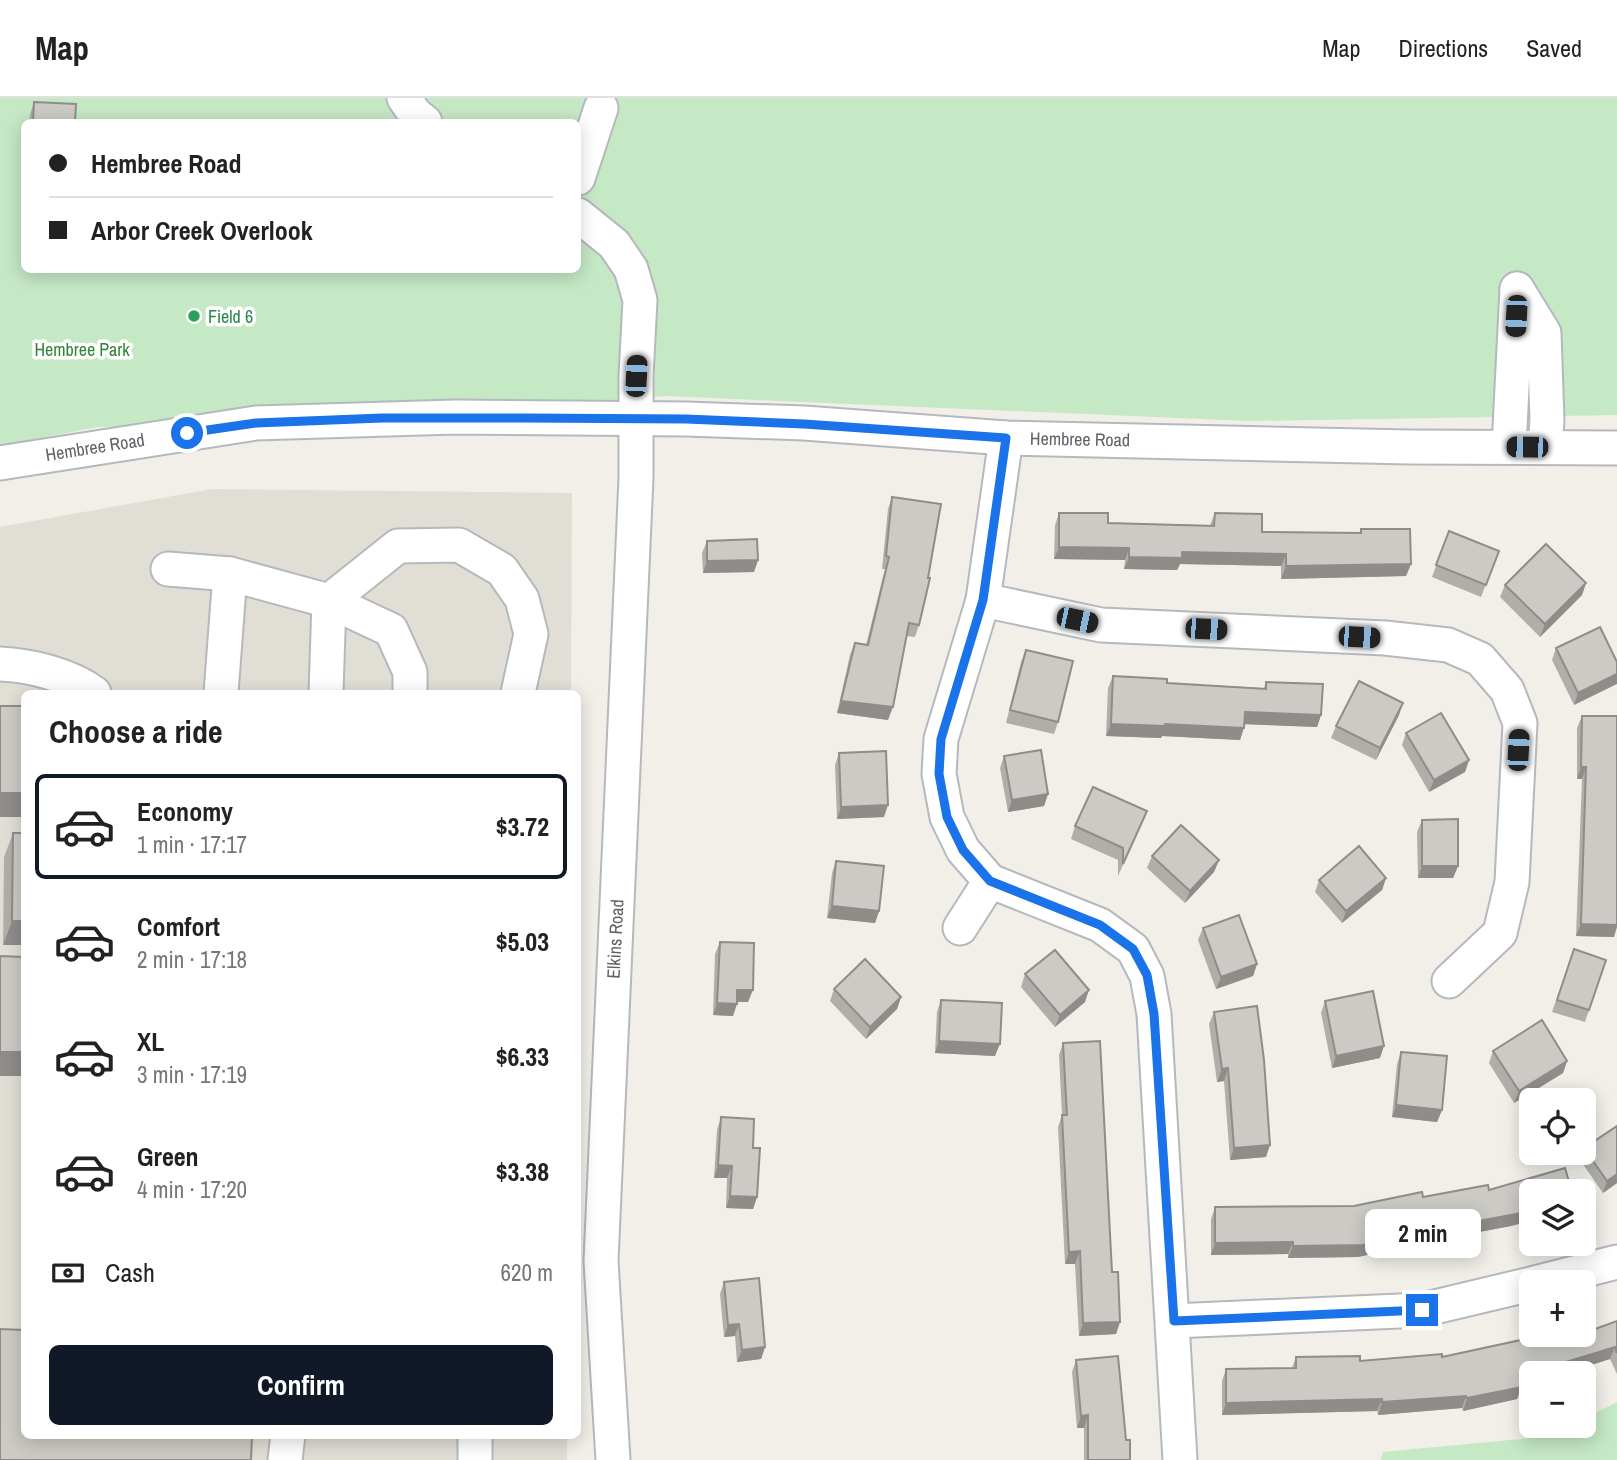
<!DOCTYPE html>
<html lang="en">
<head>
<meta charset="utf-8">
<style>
	:root { --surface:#fff; --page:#f2f2f2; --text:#222; --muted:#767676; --line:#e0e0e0; --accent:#111827 }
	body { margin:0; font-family:"Archivo Narrow",sans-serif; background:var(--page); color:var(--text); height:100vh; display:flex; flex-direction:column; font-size:26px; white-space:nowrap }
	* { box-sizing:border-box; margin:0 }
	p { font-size:23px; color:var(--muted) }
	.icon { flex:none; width:38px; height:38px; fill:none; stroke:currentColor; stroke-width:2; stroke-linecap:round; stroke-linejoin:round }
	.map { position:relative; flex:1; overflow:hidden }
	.panel { position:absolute; left:21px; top:592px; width:560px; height:749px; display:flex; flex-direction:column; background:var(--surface); border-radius:10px; box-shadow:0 4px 18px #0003 }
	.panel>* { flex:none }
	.hud { position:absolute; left:21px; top:21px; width:560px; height:154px; border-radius:10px; box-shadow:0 4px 18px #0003; display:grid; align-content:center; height:154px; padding:0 28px; background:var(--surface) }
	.fabs { position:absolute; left:1519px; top:990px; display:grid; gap:14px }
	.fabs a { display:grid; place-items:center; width:77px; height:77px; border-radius:10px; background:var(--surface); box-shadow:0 4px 18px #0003; font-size:35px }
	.end { position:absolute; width:32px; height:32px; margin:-16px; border:9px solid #1a73e8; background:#fff; box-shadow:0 0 0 4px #fff }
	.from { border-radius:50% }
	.bubble { position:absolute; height:49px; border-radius:10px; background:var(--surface); box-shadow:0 4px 18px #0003; font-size:23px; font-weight:700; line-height:49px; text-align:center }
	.car { position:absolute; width:21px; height:42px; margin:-21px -10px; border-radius:9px; box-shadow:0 0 5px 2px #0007; background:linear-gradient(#222 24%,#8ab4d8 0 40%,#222 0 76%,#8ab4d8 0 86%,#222 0) }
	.hud b { display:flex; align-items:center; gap:24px; height:66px; font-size:26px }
	.hud b+b { border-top:2px solid var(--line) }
	.hud i { width:18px; height:18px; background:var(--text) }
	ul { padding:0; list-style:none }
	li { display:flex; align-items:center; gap:21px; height:105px; margin:0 14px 10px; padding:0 14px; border:4px solid transparent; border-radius:10px }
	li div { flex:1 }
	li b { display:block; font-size:26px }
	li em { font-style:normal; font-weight:700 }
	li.current { border-color:var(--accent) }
	li>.icon { width:63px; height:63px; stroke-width:1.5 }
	h2 { padding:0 28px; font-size:32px; line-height:84px }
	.pay { display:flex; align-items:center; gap:18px; height:77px; padding:0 28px; font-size:26px }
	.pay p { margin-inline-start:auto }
	.primary-button { display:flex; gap:14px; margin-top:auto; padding:14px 28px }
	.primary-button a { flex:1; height:80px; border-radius:10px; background:var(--accent); color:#fff; font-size:28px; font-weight:700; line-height:80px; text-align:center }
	header { display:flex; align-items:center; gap:42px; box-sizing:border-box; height:98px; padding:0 35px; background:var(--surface); border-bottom:2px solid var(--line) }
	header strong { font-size:33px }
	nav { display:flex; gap:38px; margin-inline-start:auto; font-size:24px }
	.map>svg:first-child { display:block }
	.education { fill:#e1ded6 }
	.green { fill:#c5e8c5; fill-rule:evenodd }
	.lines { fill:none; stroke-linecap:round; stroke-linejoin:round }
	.minor-casing { stroke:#b5b8bc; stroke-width:37 }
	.minor { stroke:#fff; stroke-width:33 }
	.wall { fill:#afaea9 }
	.shaded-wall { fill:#8f8d8a }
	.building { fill:#cccac5; stroke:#8f8d8a; stroke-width:2 }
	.route { stroke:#1a73e8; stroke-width:9 }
	.leisure-dot { fill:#2e9e5b; stroke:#fff; stroke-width:2.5 }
	.labels { text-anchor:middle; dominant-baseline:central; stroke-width:7; stroke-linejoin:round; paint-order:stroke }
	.leisure-label { font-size:18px; fill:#27864d; stroke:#fff; text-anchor:start }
	.park-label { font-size:18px; fill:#348238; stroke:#fff }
	.street-label { font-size:18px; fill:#5f6368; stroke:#fff }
</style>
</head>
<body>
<header>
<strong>Map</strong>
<nav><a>Map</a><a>Directions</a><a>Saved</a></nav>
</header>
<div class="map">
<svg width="1617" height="1362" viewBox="0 0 1617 1362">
	<rect width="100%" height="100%" fill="#f1efe8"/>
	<polygon class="education" points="212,391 572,395 571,595 24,595 24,1337 567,1337 567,1362 0,1362 0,429"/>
	<g class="green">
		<path d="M0 0H1617V317L1248 323 665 298 315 327 97 329 0 348ZM24 24H578V172H24Z"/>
		<polygon points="1617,1304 1617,1362 1381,1362 1383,1354 1551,1338 1570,1328 1584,1328 1584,1321"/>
	</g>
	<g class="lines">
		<g class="minor-casing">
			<g id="minor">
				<polyline points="404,0 415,16 425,24"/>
				<polyline points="578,80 601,10"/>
				<polyline points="578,117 614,146 631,171 640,202 636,278 636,380 601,1163 613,1362"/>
				<polyline points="1517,191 1544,235 1547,322 1545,349"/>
				<polyline points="1006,340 983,502 941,641 939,676 947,719 963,752 990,783 1100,827 1133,851 1147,878 1154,916 1180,1362"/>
				<polyline points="1509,349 1517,191"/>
				<polyline points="0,365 256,325 455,319 686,321 804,325 1006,340 1409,349 1617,350"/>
				<polyline points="168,471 230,476 329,503 391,532 410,574 410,595"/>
				<polyline points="983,502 1101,527 1385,540 1448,547 1480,561 1507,592 1520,625 1512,784 1500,835 1449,883"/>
				<path d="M0 566C29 567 70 577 94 595"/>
				<polyline points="221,595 230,476"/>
				<polyline points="326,595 329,503 398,448 459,447 502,472 522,501 531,536 518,595"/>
				<polyline points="960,830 990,783"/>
				<polyline points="1535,1185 1617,1164"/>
				<polyline points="1173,1223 1422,1212 1531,1186"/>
				<polyline points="285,1362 288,1337"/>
				<polyline points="475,1362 475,1337"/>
			</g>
		</g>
		<use href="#minor" class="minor"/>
	</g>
	<g class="wall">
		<polygon points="34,4 75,24 29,24 30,16"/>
		<polygon points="892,399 919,527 915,539 906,538 888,622 837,615 850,557 855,545 866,547 885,471 882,471 888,411"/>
		<polygon points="1059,415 1108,425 1210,427 1215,415 1262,434 1360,435 1361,431 1411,466 1406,478 1281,481 1281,468 1180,466 1177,472 1124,471 1125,462 1054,461 1055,427"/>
		<polygon points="1449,433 1499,453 1481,499 1432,479"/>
		<polygon points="707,443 758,462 754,474 703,475 702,455"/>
		<polygon points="1586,485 1582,497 1540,539 1500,499 1505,487"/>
		<polygon points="1556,550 1617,564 1574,607 1552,562"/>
		<polygon points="1026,552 1058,624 1054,636 1006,625 1021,564"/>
		<polygon points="1113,578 1167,585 1264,590 1266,584 1321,617 1317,629 1244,626 1240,642 1162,638 1161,640 1106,638 1108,590"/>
		<polygon points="1399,617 1376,662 1331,640 1336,628"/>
		<polygon points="1582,618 1614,839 1576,838 1582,681 1577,681 1577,630"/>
		<polygon points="1406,635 1469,662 1465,674 1429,694 1402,647"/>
		<polygon points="839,655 884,719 837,721 835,667"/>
		<polygon points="1004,658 1048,696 1044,708 1008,714 1000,670"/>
		<polygon points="1422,722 1458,768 1453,780 1418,780 1417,734"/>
		<polygon points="1142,725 1118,778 1118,762 1071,741 1075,728"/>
		<polygon points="13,735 24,735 24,847 3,847 4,759"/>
		<polygon points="1152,758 1219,762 1214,774 1185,805 1147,770"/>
		<polygon points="836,763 879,813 875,825 827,820 832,775"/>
		<polygon points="1386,780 1382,792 1342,825 1315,794 1319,782"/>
		<polygon points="1203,830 1257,866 1253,878 1216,891 1198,842"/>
		<polygon points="720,844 748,904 737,904 733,918 713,917 715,856"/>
		<polygon points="1574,851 1606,862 1585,924 1552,914"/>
		<polygon points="1025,876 1085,904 1055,929 1021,889"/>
		<polygon points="834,891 901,899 897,911 866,941 830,903"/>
		<polygon points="941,902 995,958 935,955 937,914"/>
		<polygon points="1325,903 1380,960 1332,970 1321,915"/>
		<polygon points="1214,914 1266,1059 1230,1062 1224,983 1217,984 1209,926"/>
		<polygon points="1063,945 1112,1174 1120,1224 1116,1236 1079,1238 1075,1166 1065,1166 1058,1029 1062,1017 1059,957"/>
		<polygon points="1493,953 1567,963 1563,975 1514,1005 1489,965"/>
		<polygon points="1401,954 1442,1012 1437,1024 1392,1019 1397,966"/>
		<polygon points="721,1019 753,1050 757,1099 753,1111 726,1110 727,1080 714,1080 717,1032"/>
		<polygon points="1584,1050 1617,1085 1603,1095 1580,1062 1582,1055 1584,1055"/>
		<polygon points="1489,1092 1511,1128 1426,1144 1358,1159 1288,1160 1288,1156 1211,1157 1211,1121 1215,1109 1354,1108"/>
		<polygon points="724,1184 765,1249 761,1261 737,1264 735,1238 724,1239 720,1196"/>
		<polygon points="1617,1223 1617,1276 1610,1261 1563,1276 1531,1276 1531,1286 1522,1289 1517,1301 1463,1313 1462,1310 1378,1317 1377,1313 1222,1317 1222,1283 1226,1271 1292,1270 1296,1259 1360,1263 1442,1259 1584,1237"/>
		<polygon points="1076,1262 1126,1342 1130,1362 1084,1362 1084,1330 1077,1330 1072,1274"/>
	</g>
	<g class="shaded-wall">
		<polygon points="1059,449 1129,450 1125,462 1054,461"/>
		<polygon points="1182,454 1286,456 1281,468 1180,466 1177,472 1124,471 1129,459"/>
		<polygon points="758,462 754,474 703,475 707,463"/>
		<polygon points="1411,466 1406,478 1281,481 1286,468"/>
		<polygon points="1586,485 1582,497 1540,539 1545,526"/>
		<polygon points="1617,576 1617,586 1574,607 1578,595"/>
		<polygon points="841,603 893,609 888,622 837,615"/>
		<polygon points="1403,605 1399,617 1376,662 1380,650"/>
		<polygon points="1245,614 1321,617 1317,629 1241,626"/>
		<polygon points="1111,626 1165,626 1244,630 1240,642 1162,638 1161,640 1106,638"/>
		<polygon points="1469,662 1465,674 1429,694 1434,682"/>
		<polygon points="1581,669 1586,669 1582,681 1577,681"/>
		<rect x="0" y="695" width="24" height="24"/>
		<polygon points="1048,696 1044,708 1008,714 1012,702"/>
		<polygon points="888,707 884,719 837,721 841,709"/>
		<polygon points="1219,762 1214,774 1185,805 1190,793"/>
		<polygon points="1422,768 1458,768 1453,780 1418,780"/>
		<polygon points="1386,780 1382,792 1342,825 1346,813"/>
		<polygon points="832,808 879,813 875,825 827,820"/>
		<polygon points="12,823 24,823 24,847 3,847"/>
		<polygon points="1581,826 1617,827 1617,829 1614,839 1576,838"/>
		<polygon points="1257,866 1253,878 1216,891 1221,879"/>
		<polygon points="737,892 753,892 748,904 733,904"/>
		<polygon points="1089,892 1085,904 1055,929 1060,917"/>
		<polygon points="901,899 897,911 866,941 870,929"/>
		<polygon points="717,905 737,906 733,918 713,917"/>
		<polygon points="939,943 1000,946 995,958 935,955"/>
		<polygon points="1384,948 1380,960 1332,970 1336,958"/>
		<rect x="0" y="954" width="24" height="24"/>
		<polygon points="1567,963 1563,975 1514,1005 1519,993"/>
		<polygon points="1228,970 1224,983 1217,984 1222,971"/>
		<polygon points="1396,1007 1442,1012 1437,1024 1392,1019"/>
		<polygon points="1270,1047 1266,1059 1230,1062 1234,1050"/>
		<polygon points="718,1067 732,1068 727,1080 714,1080"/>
		<polygon points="1617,1076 1617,1085 1603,1095 1607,1083"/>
		<polygon points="730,1098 757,1099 753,1111 726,1110"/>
		<polygon points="1531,1112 1531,1123 1511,1128 1426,1144 1358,1159 1288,1160 1293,1148 1430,1132"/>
		<polygon points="1293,1144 1288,1156 1211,1157 1215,1145"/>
		<polygon points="1080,1153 1075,1166 1065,1166 1069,1154"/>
		<polygon points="1120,1224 1116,1236 1079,1238 1083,1225"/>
		<polygon points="739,1226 735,1238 724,1239 728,1227"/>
		<polygon points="765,1249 761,1261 737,1264 742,1252"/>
		<polygon points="1615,1249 1610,1261 1563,1276 1531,1276 1531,1286 1521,1289 1517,1301 1463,1313 1467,1300 1520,1278"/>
		<polygon points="1466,1298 1462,1310 1378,1317 1382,1304"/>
		<polygon points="1382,1301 1377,1313 1222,1317 1226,1305"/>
		<polygon points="1088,1317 1084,1330 1077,1330 1081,1318"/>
	</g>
	<g class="building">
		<polygon points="34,4 76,6 75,24 33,24"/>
		<polygon points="892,399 941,406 928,480 930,480 919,527 909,525 893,609 841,603 855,545 868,547 889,459 886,458"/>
		<polygon points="1059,415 1108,415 1108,425 1214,428 1215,415 1262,416 1262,434 1361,435 1361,431 1410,431 1411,466 1286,468 1286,456 1182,454 1182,460 1129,459 1129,450 1059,449"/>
		<polygon points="1449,433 1499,453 1486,487 1436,467"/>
		<polygon points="757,441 758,462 707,463 707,443"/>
		<polygon points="1546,446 1586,485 1545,526 1505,487"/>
		<polygon points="1600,529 1617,564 1617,576 1578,595 1556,550"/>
		<polygon points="1026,552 1073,563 1058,624 1010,612"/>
		<polygon points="1113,578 1167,581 1167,585 1266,591 1266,584 1323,586 1321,617 1245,614 1244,630 1165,626 1165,628 1111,626"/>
		<polygon points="1359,583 1403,605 1380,650 1336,628"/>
		<rect x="0" y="608" width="24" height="87"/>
		<polygon points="1441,615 1469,662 1434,682 1406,635"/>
		<polygon points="1582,618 1617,618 1617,827 1581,826 1586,669 1581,669"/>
		<polygon points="1041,652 1048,696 1012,702 1004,658"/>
		<polygon points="886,653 888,707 841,709 839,655"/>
		<polygon points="1093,689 1147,713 1123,766 1123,750 1075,728"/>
		<polygon points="1458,721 1458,768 1422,768 1422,722"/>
		<polygon points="1181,727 1219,762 1190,793 1152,758"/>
		<polygon points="13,735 24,735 24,823 12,823"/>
		<polygon points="1359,748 1386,780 1346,813 1319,782"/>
		<polygon points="836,763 884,768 879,813 832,808"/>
		<polygon points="1239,817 1257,866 1221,879 1203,830"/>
		<polygon points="720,844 754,845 753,892 737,892 737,906 717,905"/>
		<polygon points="1574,851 1606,862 1589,912 1557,902"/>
		<polygon points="1055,852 1089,892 1060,917 1025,876"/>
		<polygon points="0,858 24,859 24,954 0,954"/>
		<polygon points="865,861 901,899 870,929 834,891"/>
		<polygon points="1373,893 1384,948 1336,958 1325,903"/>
		<polygon points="941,902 1002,905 1000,946 939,943"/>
		<polygon points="1257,908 1264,962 1270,1047 1234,1050 1228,970 1222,971 1214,914"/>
		<polygon points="1542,922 1567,963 1519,993 1493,953"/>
		<polygon points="1100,943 1112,1174 1118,1174 1120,1224 1083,1225 1080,1153 1069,1154 1062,1017 1067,1017 1063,945"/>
		<polygon points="1401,954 1447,958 1442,1012 1396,1007"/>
		<polygon points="721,1019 754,1021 753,1050 760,1050 757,1099 730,1098 732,1068 718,1067"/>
		<polygon points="1617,1028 1617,1076 1607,1083 1584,1050"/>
		<polygon points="1565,1070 1572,1094 1531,1094 1531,1112 1516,1116 1430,1132 1363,1147 1293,1148 1293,1144 1215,1145 1215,1109 1354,1108 1422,1094 1423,1099 1488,1087 1489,1092"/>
		<polygon points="759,1180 765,1249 742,1252 739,1226 728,1227 724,1184"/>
		<polygon points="1617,1223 1617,1255 1615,1249 1520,1278 1522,1289 1467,1300 1466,1298 1382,1304 1382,1301 1226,1305 1226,1271 1296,1270 1296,1259 1360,1258 1360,1263 1442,1256 1442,1259 1530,1240 1539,1237 1584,1237 1584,1235"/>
		<polygon points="0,1231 24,1232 24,1337 252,1337 251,1362 0,1362"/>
		<polygon points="1118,1258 1126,1342 1130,1342 1130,1362 1088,1362 1088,1317 1081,1318 1076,1262"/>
	</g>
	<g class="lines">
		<polyline class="route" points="187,335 256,325 382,320 526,320 686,321 804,326 1006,340 983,502 941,641 939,676 947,719 963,752 990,783 1100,827 1133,851 1147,877 1154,916 1174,1223 1422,1212"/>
	</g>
	<circle class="leisure-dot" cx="194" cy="218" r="7"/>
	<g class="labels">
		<g class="leisure-label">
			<text x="208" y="218">Field 6</text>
		</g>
		<g class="park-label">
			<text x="82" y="251">Hembree Park</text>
		</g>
		<g class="street-label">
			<text transform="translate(1080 341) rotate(1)">Hembree Road</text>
			<text transform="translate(95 349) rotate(-9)">Hembree Road</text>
			<text transform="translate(615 841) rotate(-87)">Elkins Road</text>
		</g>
	</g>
</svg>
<div class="fabs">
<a><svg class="icon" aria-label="locate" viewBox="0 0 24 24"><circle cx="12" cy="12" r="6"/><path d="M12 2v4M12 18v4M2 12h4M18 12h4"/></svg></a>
<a><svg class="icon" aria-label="layers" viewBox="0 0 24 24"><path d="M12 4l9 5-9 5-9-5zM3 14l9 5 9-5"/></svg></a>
<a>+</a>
<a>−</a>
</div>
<i class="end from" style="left:187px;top:335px"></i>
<i class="end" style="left:1422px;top:1212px"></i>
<div class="bubble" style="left:1365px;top:1111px;width:116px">2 min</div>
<i class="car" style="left:1516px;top:218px;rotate:183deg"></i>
<i class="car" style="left:636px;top:278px;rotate:3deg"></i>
<i class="car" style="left:1527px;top:349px;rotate:271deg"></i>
<i class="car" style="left:1077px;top:522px;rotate:102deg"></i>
<i class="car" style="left:1206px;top:531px;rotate:93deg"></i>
<i class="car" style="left:1359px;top:539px;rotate:93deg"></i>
<i class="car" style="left:1518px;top:652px;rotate:3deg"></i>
<div class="hud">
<b><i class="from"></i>Hembree Road</b>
<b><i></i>Arbor Creek Overlook</b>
</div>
<section class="panel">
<h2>Choose a ride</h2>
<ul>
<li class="current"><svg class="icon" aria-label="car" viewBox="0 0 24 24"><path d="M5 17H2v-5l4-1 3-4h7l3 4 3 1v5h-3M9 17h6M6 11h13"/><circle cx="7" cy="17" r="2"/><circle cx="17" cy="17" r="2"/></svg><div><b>Economy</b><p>1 min · 17:17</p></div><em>$3.72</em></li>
<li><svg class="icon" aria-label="car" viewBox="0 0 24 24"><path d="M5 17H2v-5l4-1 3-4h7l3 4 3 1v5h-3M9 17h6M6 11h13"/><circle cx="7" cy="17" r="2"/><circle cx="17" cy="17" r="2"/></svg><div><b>Comfort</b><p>2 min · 17:18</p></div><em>$5.03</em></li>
<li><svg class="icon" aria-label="car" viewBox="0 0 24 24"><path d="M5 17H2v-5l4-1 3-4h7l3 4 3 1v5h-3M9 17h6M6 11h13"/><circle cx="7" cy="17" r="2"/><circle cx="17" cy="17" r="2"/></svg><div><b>XL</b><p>3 min · 17:19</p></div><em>$6.33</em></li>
<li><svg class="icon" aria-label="car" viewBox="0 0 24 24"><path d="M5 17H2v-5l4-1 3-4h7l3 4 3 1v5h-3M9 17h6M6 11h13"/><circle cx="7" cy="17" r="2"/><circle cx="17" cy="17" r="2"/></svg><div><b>Green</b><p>4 min · 17:20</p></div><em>$3.38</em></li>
</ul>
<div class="pay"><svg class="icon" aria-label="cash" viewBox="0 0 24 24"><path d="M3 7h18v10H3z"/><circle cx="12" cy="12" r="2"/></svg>Cash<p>620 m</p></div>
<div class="primary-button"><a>Confirm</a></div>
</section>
</div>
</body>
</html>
